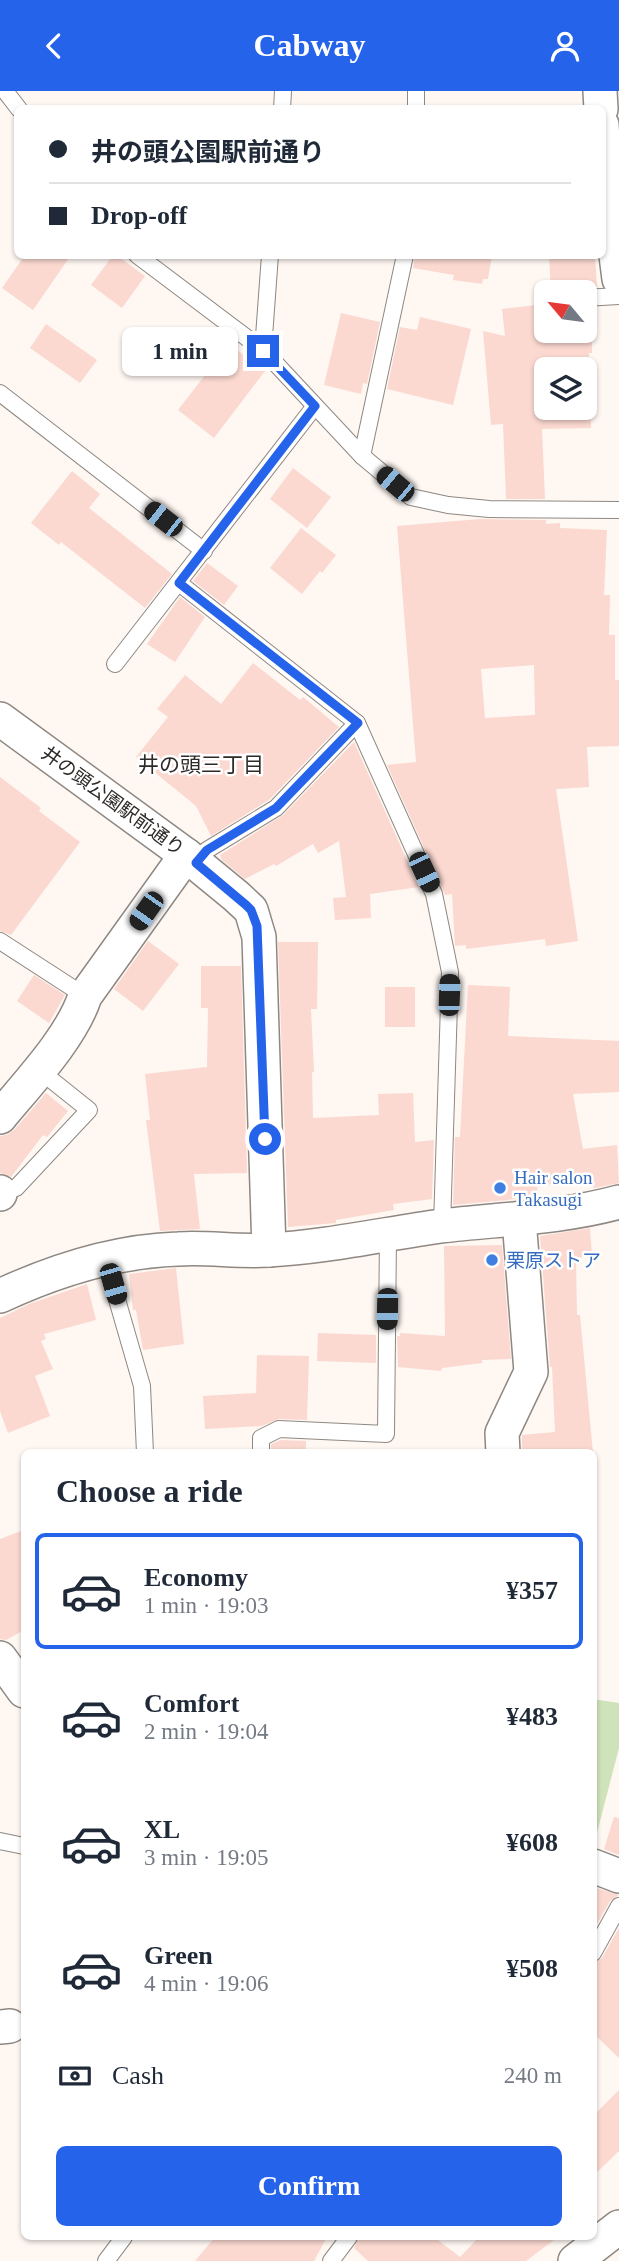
<!DOCTYPE html>
<html lang="en">
<head>
<meta charset="utf-8">
<style>
	:root { --surface:#fff; --page:#f2f2f3; --text:#1f2937; --muted:#747a83; --line:#e0e1e3; --accent:#2563eb }
	body { margin:0; font-family:"Times New Roman","Noto Sans JP",serif; background:var(--page); color:var(--text); height:100vh; display:flex; flex-direction:column; font-size:26px; white-space:nowrap }
	* { box-sizing:border-box; margin:0 }
	p { font-size:23px; color:var(--muted) }
	.icon { flex:none; width:38px; height:38px; fill:none; stroke:currentColor; stroke-width:2; stroke-linecap:round; stroke-linejoin:round }
	.map { position:relative; flex:1; overflow:hidden }
	.details { position:absolute; left:21px; top:1358px; width:576px; height:791px; display:flex; flex-direction:column; background:var(--surface); border-radius:10px; box-shadow:0 2px 5px #0004 }
	.details>* { flex:none }
	.top-card { position:absolute; left:14px; top:14px; width:592px; height:154px; border-radius:10px; box-shadow:0 2px 5px #0004; display:grid; align-content:center; height:154px; padding:0 35px; background:var(--surface) }
	.needle { width:46px; rotate:299deg }
	.buttons { position:absolute; left:534px; top:189px; display:grid; gap:14px }
	.buttons a { display:grid; place-items:center; width:63px; height:63px; border-radius:10px; background:var(--surface); box-shadow:0 2px 5px #0004; font-size:35px }
	.end { position:absolute; width:32px; height:32px; margin:-16px; border:9px solid #2563eb; background:#fff; box-shadow:0 0 0 4px #fff }
	.from { border-radius:50% }
	.bubble { position:absolute; height:49px; border-radius:10px; background:var(--surface); box-shadow:0 2px 5px #0004; font-size:23px; font-weight:700; line-height:49px; text-align:center }
	.car { position:absolute; width:21px; height:42px; margin:-21px -10px; border-radius:9px; box-shadow:0 0 5px 2px #0007; background:linear-gradient(#222 24%,#8ab4d8 0 40%,#222 0 76%,#8ab4d8 0 86%,#222 0) }
	.top-card b { display:flex; align-items:center; gap:24px; height:66px; font-size:26px }
	.top-card b+b { border-top:2px solid var(--line) }
	.top-card i { width:18px; height:18px; background:var(--text) }
	ul { padding:0; list-style:none }
	li { display:flex; align-items:center; gap:21px; height:116px; margin:0 14px 10px; padding:0 21px; border:4px solid transparent; border-radius:10px }
	li div { flex:1 }
	li b { display:block; font-size:26px }
	li em { font-style:normal; font-weight:700 }
	li.current { border-color:var(--accent) }
	li>.icon { width:63px; height:63px; stroke-width:1.5 }
	h2 { padding:0 35px; font-size:32px; line-height:84px }
	.pay { display:flex; align-items:center; gap:18px; height:77px; padding:0 35px; font-size:26px }
	.pay p { margin-inline-start:auto }
	.primary-button { display:flex; gap:14px; margin-top:auto; padding:14px 35px }
	.primary-button a { flex:1; height:80px; border-radius:10px; background:var(--accent); color:#fff; font-size:28px; font-weight:700; line-height:80px; text-align:center }
	header { display:flex; justify-content:space-between; align-items:center; height:91px; padding:0 35px; background:var(--accent); color:#fff; font-size:32px; font-weight:700 }
	.map>svg:first-child { display:block }
	.green { fill:#cfe3bb }
	.building { fill:#fbd9d1; fill-rule:evenodd }
	.lines { fill:none; stroke-linecap:round; stroke-linejoin:round }
	.service-casing { stroke:#8f8882; stroke-width:18 }
	.minor-casing { stroke:#8f8882; stroke-width:36 }
	.service { stroke:#fff; stroke-width:16 }
	.minor { stroke:#fff; stroke-width:33 }
	.route { stroke:#2563eb; stroke-width:9 }
	.shop-dot { fill:#3f7fe0; stroke:#fff; stroke-width:2.5 }
	.labels { text-anchor:middle; dominant-baseline:central; stroke-width:5; stroke-linejoin:round; paint-order:stroke }
	.street-label { font-size:19px; fill:#2d2a28; stroke:#fff }
	.shop-label { font-size:19px; fill:#366cbe; stroke:#fff; text-anchor:start }
	.neighbourhood-label { font-size:21px; fill:#2d2a28; stroke:#fff }
</style>
</head>
<body>
<header><svg class="icon" aria-label="back" viewBox="0 0 24 24"><path d="M15 5l-7 7 7 7"/></svg>Cabway<svg class="icon" aria-label="person" viewBox="0 0 24 24"><circle cx="12" cy="8" r="4"/><path d="M4 21q1-7 8-7t8 7"/></svg></header>
<div class="map">
<svg width="619" height="2170" viewBox="0 0 619 2170">
	<rect width="100%" height="100%" fill="#fef7f2"/>
	<polygon class="green" points="593,1608 619,1612 619,1657 594,1753"/>
	<g class="building">
		<polygon points="25,164 71,164 33,219 2,197"/>
		<polygon points="113,164 116,164 145,185 122,217 91,194"/>
		<polygon points="415,164 492,164 488,188 483,188 482,193 453,189 454,184 413,177"/>
		<polygon points="549,164 595,164 597,196 583,197 575,201 551,201"/>
		<path d="M546 213V240H584V217H592V262H589L591 337 542 338 545 408H506L503 333 491 334 483 240 505 245 502 218ZM546 278H584V317H546Z"/>
		<polygon points="341,222 380,231 367,293 363,292 361,303 324,294"/>
		<polygon points="420,226 471,238 453,314 387,298 400,236 417,239"/>
		<polygon points="46,233 97,269 80,292 30,257"/>
		<polygon points="229,253 265,280 214,347 178,319"/>
		<polygon points="293,377 331,406 307,437 270,408"/>
		<polygon points="72,380 100,403 89,417 172,483 145,517 61,451 59,454 31,432"/>
		<path d="M480 428 546 429V433L560 432V437L607 439 604 504H610L609 544H615V589H619V655L587 656 589 696 556 698 578 850 546 855 545 848 466 858V854L455 855 452 803 445 804 387 674 416 671 397 435ZM534 574 535 624 485 627 481 578Z"/>
		<polygon points="301,437 336,464 322,482 320,480 302,503 270,477"/>
		<polygon points="207,472 238,495 224,514 193,490"/>
		<polygon points="180,506 205,526 175,571 147,553"/>
		<polygon points="253,572 300,609 303,606 339,636 269,709 211,745 196,715 136,666 168,626 157,618 185,584 221,613"/>
		<polygon points="354,651 419,796 370,803 371,827 335,829 333,807 346,806 339,750 318,762 313,753 276,775 274,773 245,788 222,769 220,764 283,724"/>
		<polygon points="0,686 41,717 39,720 80,751 11,844 0,840"/>
		<polygon points="148,850 179,873 143,920 114,898"/>
		<polygon points="278,851 318,851 317,918 311,918 314,981 312,981 313,1027 379,1024 378,1003 413,1002 415,1051 434,1049 432,1108 393,1113 394,1119 336,1129 336,1132 288,1136"/>
		<polygon points="201,875 241,875 247,1082 194,1083 200,1138 160,1140 146,1029 150,1029 145,983 207,976 208,917 201,917"/>
		<polygon points="34,884 65,904 49,932 17,910"/>
		<polygon points="468,894 510,896 508,945 619,950 619,1001 573,1003 583,1058 617,1054 619,1092 595,1097 591,1095 590,1085 537,1096 538,1106 453,1114 455,1046 460,1046"/>
		<rect x="385" y="896" width="30" height="40"/>
		<polygon points="46,1002 68,1020 47,1046 43,1044 11,1086 0,1082 0,1045 7,1044 15,1038"/>
		<polygon points="590,1137 592,1165 576,1167 577,1224 580,1224 593,1362 522,1362 522,1344 555,1341 552,1276 550,1276 540,1145"/>
		<polygon points="502,1154 511,1268 482,1269 482,1272 442,1277 441,1280 398,1276 397,1245 400,1245 400,1242 445,1245 444,1155"/>
		<polygon points="176,1177 184,1253 143,1259 136,1219 133,1219 129,1183"/>
		<polygon points="87,1193 96,1229 44,1243 46,1248 41,1250 53,1278 35,1285 50,1325 8,1342 0,1320 0,1227 29,1213"/>
		<polygon points="318,1242 376,1244 376,1272 317,1270"/>
		<polygon points="257,1264 309,1265 307,1329 279,1328 262,1335 205,1338 203,1305 256,1302"/>
		<polygon points="281,1349 306,1350 306,1362 271,1362 271,1353"/>
		<polygon points="24,1439 24,1539 6,1549 0,1548 0,1448"/>
		<polygon points="614,1726 619,1727 619,1764 604,1758"/>
		<polygon points="593,1796 619,1804 610,1810 593,1840"/>
		<polygon points="619,1837 619,1967 593,1942 593,1872 602,1867"/>
		<polygon points="619,1999 619,2060 593,2085 593,2025"/>
		<polygon points="215,2146 327,2146 314,2170 195,2170"/>
		<polygon points="359,2146 434,2146 460,2166 479,2146 558,2146 526,2170 368,2170 354,2157"/>
	</g>
	<g class="lines">
		<g class="service-casing">
			<g id="service">
				<polyline points="5,0 19,18"/>
				<polyline points="282,18 283,0"/>
				<polyline points="416,18 416,0"/>
				<polyline points="137,164 263,259 362,365 411,406 448,414 489,418 619,419"/>
				<polyline points="584,207 619,205"/>
				<polyline points="263,259 270,164"/>
				<polyline points="0,302 204,460"/>
				<polyline points="362,365 405,164"/>
				<polyline points="179,492 357,632 434,803 450,881 442,1135"/>
				<polyline points="115,573 315,315"/>
				<polyline points="196,772 207,759 276,717 357,632"/>
				<polyline points="0,850 85,905"/>
				<polyline points="1,1102 16,1097 89,1019 39,979"/>
				<polyline points="105,1167 142,1295 145,1362"/>
				<polyline points="261,1362 261,1347 279,1338 386,1343 388,1144"/>
				<polyline points="0,1750 24,1755"/>
				<polyline points="593,1862 619,1815"/>
				<polyline points="106,2170 124,2146"/>
				<polyline points="331,2170 349,2146"/>
			</g>
		</g>
		<g class="minor-casing">
			<g id="minor">
				<polyline points="600,0 601,18"/>
				<polyline points="602,34 606,86 619,188"/>
				<polyline points="0,628 186,764 236,805 251,819 259,846 269,1159"/>
				<path d="M0 1026C28 992 72 946 85 905L186 764"/>
				<polyline points="0,1101 0,1103"/>
				<path d="M0 1205C56 1179 116 1160 178 1158 208 1156 238 1161 268 1159 326 1156 384 1143 441 1135 500 1128 561 1127 619 1111"/>
				<polyline points="503,1362 502,1342 531,1281 519,1128"/>
				<polyline points="0,1567 24,1600"/>
				<polyline points="593,1775 619,1785"/>
				<polyline points="0,1936 10,1935"/>
				<polyline points="575,2170 619,2136"/>
			</g>
		</g>
		<use href="#service" class="service"/>
		<use href="#minor" class="minor"/>
	</g>
	<g class="lines">
		<polyline class="route" points="263,260 315,315 179,492 358,632 276,717 207,759 196,772 246,814 251,819 257,835 265,1048"/>
	</g>
	<g class="shop-dot">
		<circle cx="500" cy="1097" r="7"/>
		<circle cx="492" cy="1169" r="7"/>
	</g>
	<g class="labels">
		<g class="street-label">
			<text transform="translate(113 710) rotate(36)">井の頭公園駅前通り</text>
		</g>
		<g class="shop-label">
			<text x="514" y="1086">Hair salon<tspan x="514" dy="22">Takasugi</tspan></text>
			<text x="506" y="1169">栗原ストア</text>
		</g>
		<g class="neighbourhood-label">
			<text x="201" y="674">井の頭三丁目</text>
		</g>
	</g>
</svg>
<div class="buttons">
<a><svg class="needle" viewBox="-14 -14 28 28"><path d="M0-13l5 13h-10z" fill="#e53935"/><path d="M0 13l5-13h-10z" fill="#747a83"/></svg></a>
<a><svg class="icon" aria-label="layers" viewBox="0 0 24 24"><path d="M12 4l9 5-9 5-9-5zM3 14l9 5 9-5"/></svg></a>
</div>
<i class="end from" style="left:265px;top:1048px"></i>
<i class="end" style="left:263px;top:260px"></i>
<div class="bubble" style="left:122px;top:236px;width:116px">1 min</div>
<i class="car" style="left:395px;top:393px;rotate:310deg"></i>
<i class="car" style="left:163px;top:428px;rotate:308deg"></i>
<i class="car" style="left:424px;top:781px;rotate:155deg"></i>
<i class="car" style="left:146px;top:820px;rotate:215deg"></i>
<i class="car" style="left:449px;top:904px;rotate:2deg"></i>
<i class="car" style="left:113px;top:1193px;rotate:164deg"></i>
<i class="car" style="left:387px;top:1218px;rotate:181deg"></i>
<div class="top-card">
<b><i class="from"></i>井の頭公園駅前通り</b>
<b><i></i>Drop-off</b>
</div>
<section class="details">
<h2>Choose a ride</h2>
<ul>
<li class="current"><svg class="icon" aria-label="car" viewBox="0 0 24 24"><path d="M5 17H2v-5l4-1 3-4h7l3 4 3 1v5h-3M9 17h6M6 11h13"/><circle cx="7" cy="17" r="2"/><circle cx="17" cy="17" r="2"/></svg><div><b>Economy</b><p>1 min · 19:03</p></div><em>¥357</em></li>
<li><svg class="icon" aria-label="car" viewBox="0 0 24 24"><path d="M5 17H2v-5l4-1 3-4h7l3 4 3 1v5h-3M9 17h6M6 11h13"/><circle cx="7" cy="17" r="2"/><circle cx="17" cy="17" r="2"/></svg><div><b>Comfort</b><p>2 min · 19:04</p></div><em>¥483</em></li>
<li><svg class="icon" aria-label="car" viewBox="0 0 24 24"><path d="M5 17H2v-5l4-1 3-4h7l3 4 3 1v5h-3M9 17h6M6 11h13"/><circle cx="7" cy="17" r="2"/><circle cx="17" cy="17" r="2"/></svg><div><b>XL</b><p>3 min · 19:05</p></div><em>¥608</em></li>
<li><svg class="icon" aria-label="car" viewBox="0 0 24 24"><path d="M5 17H2v-5l4-1 3-4h7l3 4 3 1v5h-3M9 17h6M6 11h13"/><circle cx="7" cy="17" r="2"/><circle cx="17" cy="17" r="2"/></svg><div><b>Green</b><p>4 min · 19:06</p></div><em>¥508</em></li>
</ul>
<div class="pay"><svg class="icon" aria-label="cash" viewBox="0 0 24 24"><path d="M3 7h18v10H3z"/><circle cx="12" cy="12" r="2"/></svg>Cash<p>240 m</p></div>
<div class="primary-button"><a>Confirm</a></div>
</section>
</div>
</body>
</html>
